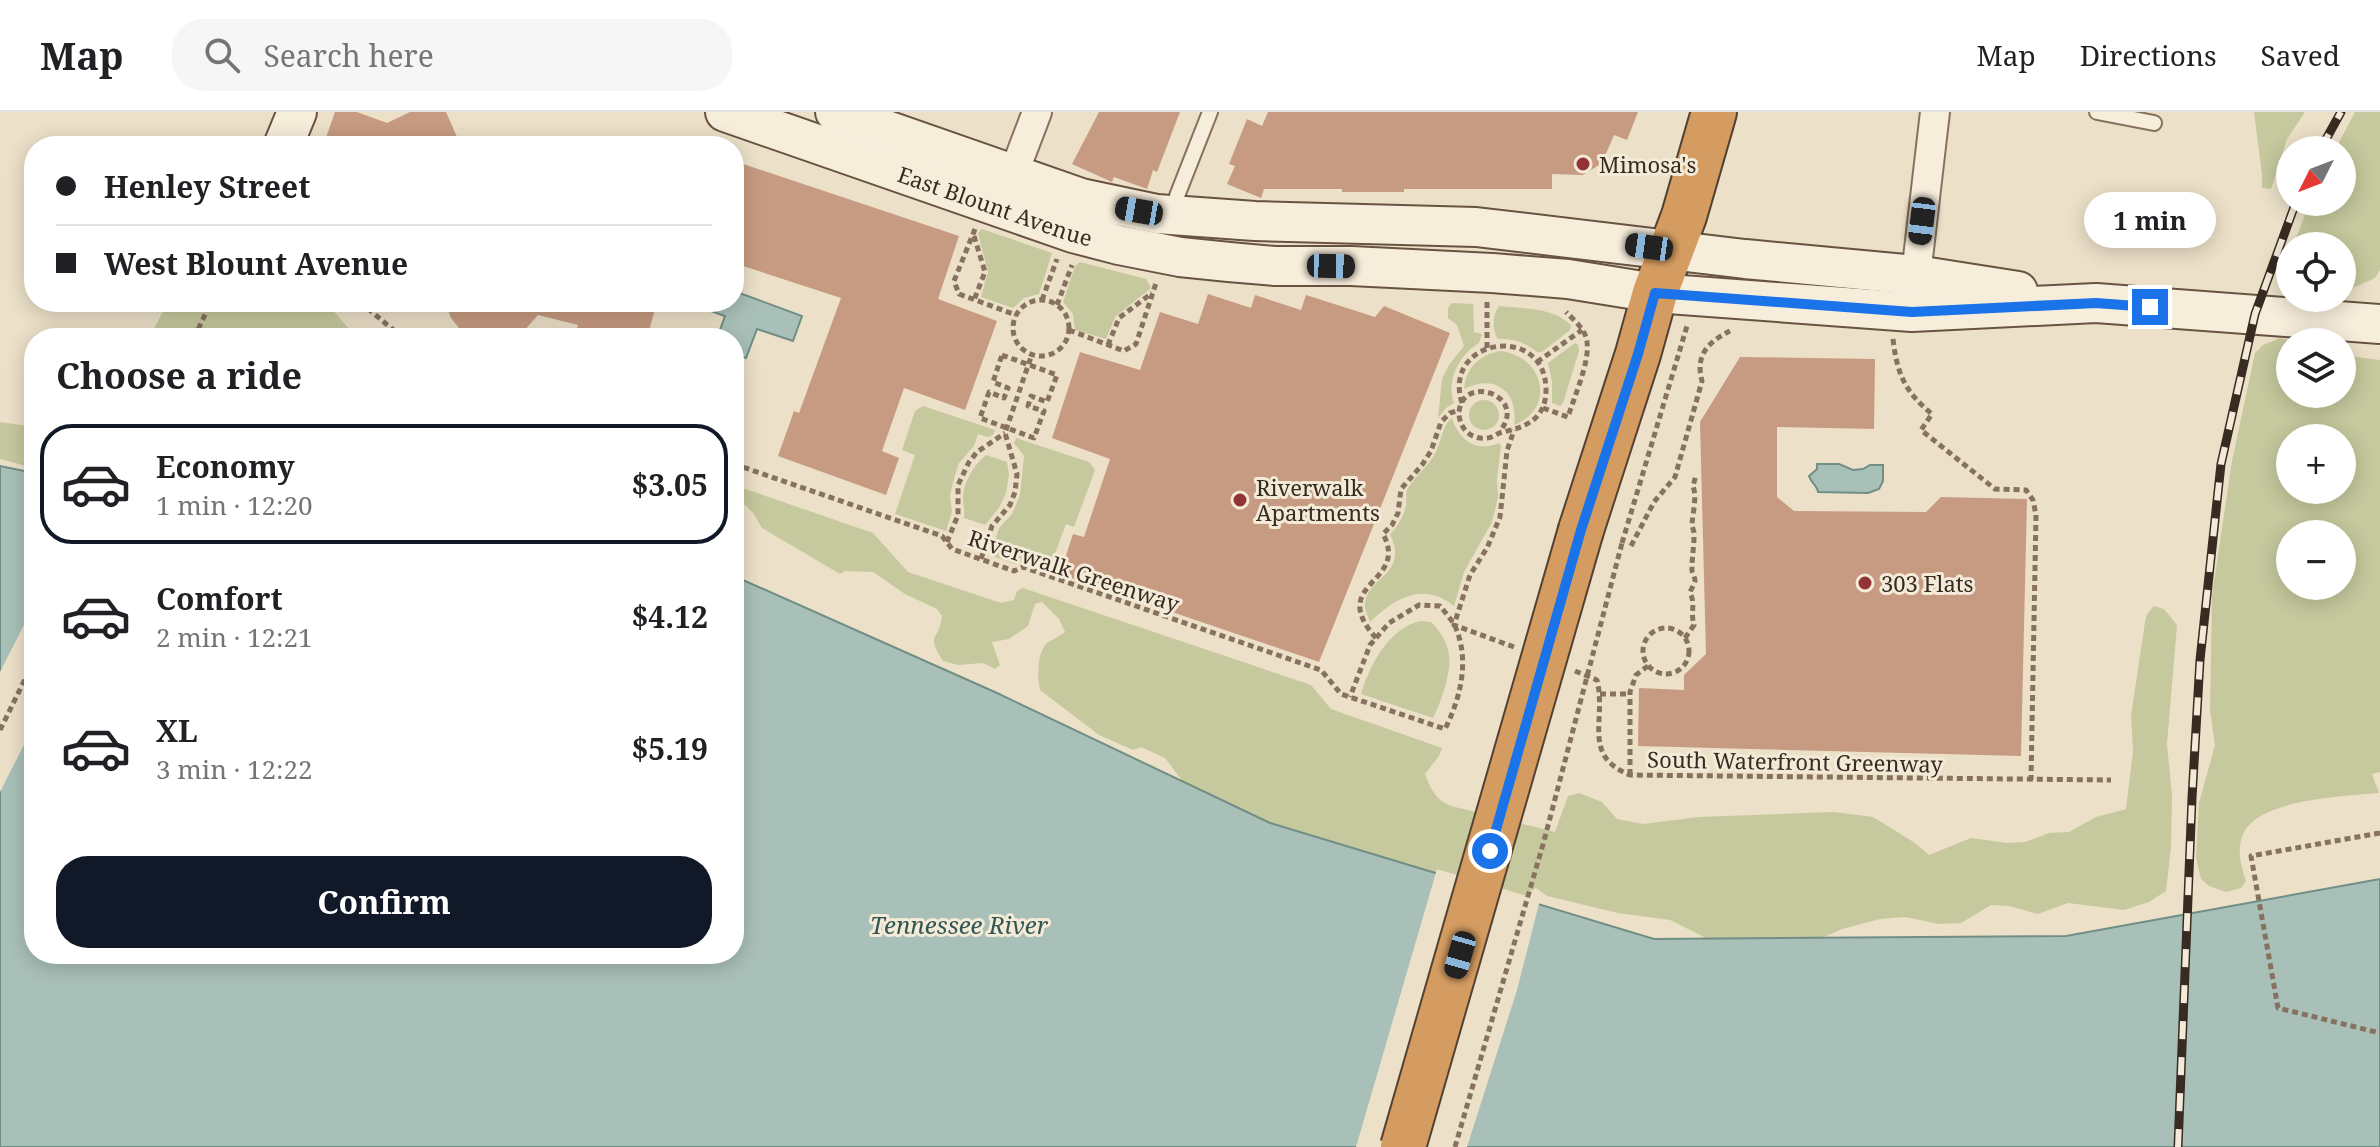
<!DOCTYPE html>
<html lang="en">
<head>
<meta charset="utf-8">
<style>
	:root { --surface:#fff; --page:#f6f6f6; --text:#202124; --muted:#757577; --line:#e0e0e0; --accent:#111827 }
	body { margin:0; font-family:"Noto Serif",serif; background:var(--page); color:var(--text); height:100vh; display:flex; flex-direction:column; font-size:30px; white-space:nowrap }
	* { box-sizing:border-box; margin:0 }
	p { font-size:26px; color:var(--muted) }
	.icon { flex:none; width:44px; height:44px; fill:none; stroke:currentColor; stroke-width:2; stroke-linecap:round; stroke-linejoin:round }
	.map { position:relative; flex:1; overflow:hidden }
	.details { position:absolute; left:24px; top:216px; width:720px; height:636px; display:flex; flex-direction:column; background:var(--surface); border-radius:32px; box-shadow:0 4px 20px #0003 }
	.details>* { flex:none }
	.hud { position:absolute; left:24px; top:24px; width:720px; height:176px; border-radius:32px; box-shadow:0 4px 20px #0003; display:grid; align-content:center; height:176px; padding:0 32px; background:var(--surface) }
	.needle { width:52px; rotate:228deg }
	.controls { position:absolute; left:2276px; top:24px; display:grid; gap:16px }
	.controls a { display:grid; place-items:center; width:80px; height:80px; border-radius:50%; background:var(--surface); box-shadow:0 4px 20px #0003; font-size:40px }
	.end { position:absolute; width:36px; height:36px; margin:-18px; border:10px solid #1a73e8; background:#fff; box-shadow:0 0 0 4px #fff }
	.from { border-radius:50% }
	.bubble { position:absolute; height:56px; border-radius:28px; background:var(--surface); box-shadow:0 4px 20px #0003; font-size:26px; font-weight:700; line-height:56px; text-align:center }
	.car { position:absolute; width:24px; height:48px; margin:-24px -12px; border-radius:10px; box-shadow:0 0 6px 2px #0007; background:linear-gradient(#222 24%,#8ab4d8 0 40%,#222 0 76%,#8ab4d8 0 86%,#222 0) }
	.hud b { display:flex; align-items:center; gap:28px; height:76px; font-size:30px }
	.hud b+b { border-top:2px solid var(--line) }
	.hud i { width:20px; height:20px; background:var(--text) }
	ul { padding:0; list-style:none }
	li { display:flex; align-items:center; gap:24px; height:120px; margin:0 16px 12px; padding:0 16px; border:4px solid transparent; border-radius:32px }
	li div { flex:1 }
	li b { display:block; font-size:30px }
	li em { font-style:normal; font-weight:700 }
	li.current { border-color:var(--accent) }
	li>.icon { width:72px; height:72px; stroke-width:1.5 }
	h2 { padding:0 32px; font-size:36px; line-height:96px }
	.action { display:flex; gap:16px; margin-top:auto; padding:16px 32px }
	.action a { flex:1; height:92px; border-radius:32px; background:var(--accent); color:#fff; font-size:32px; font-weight:700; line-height:92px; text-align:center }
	header { display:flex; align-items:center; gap:48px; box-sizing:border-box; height:112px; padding:0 40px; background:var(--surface); border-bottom:2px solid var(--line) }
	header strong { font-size:38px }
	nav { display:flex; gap:44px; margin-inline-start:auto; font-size:28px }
	.search { width:560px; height:72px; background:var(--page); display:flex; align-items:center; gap:20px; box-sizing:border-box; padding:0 28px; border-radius:32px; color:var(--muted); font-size:30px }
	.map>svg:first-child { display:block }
	.green { fill:#c6c99d; fill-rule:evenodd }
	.water { fill:#a9c0b8; stroke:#708e85; stroke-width:2 }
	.pier { fill:#ece0c8 }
	.building { fill:#c79b81 }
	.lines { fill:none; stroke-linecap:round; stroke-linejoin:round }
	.lane-casing { stroke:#86725e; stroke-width:18 }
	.street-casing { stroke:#86725e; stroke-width:32 }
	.secondary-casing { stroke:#685341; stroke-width:42 }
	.highway-casing { stroke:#554132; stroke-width:48 }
	.path { stroke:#86725e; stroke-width:5; stroke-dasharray:6 4; stroke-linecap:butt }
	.lane { stroke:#f7eddb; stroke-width:14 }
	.street { stroke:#f7eddb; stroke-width:28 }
	.secondary { stroke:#f7eddb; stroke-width:38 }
	.highway { stroke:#d49c60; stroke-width:44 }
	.rail-casing { stroke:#382b21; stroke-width:9 }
	.rail { stroke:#f3ead7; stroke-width:6; stroke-dasharray:18; stroke-linecap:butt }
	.highway-bridge-casing { stroke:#554132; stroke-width:48; stroke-linecap:butt }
	.path-bridge { stroke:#86725e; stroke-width:5; stroke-dasharray:6 4; stroke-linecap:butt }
	.highway-bridge { stroke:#d49c60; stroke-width:44 }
	.route { stroke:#1a73e8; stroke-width:10 }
	.poi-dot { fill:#913337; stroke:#f3ead7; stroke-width:3 }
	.labels { text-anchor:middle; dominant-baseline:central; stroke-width:6; stroke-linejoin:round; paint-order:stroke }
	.poi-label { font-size:22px; fill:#382b21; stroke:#f3ead7; text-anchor:start }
	.street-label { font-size:22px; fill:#382b21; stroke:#f3ead7 }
	.water-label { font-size:24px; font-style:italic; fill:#315653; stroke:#f3ead7 }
</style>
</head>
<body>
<header>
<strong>Map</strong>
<div class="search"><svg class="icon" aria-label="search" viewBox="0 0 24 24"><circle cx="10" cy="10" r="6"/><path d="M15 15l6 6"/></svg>Search here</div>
<nav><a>Map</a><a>Directions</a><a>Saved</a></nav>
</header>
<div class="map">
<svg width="2380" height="1035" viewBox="0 0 2380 1035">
	<rect width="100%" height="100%" fill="#ece0c8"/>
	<g class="green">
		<polygon points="2254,0 2305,0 2287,27 2271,77 2262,76 2262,63"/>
		<polygon points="2355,0 2380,0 2380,158 2375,166 2342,181 2342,134 2293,134 2310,90 2342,90 2342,38 2335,38"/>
		<polygon points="982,117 1052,141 1039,182 1024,186 1013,196 981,185 988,160 978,121"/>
		<polygon points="1080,150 1146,167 1151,176 1115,205 1106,227 1075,218 1073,202 1063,190 1075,154"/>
		<polygon points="168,190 326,190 349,217 361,226 149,226"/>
		<path d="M1452 191 1473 192 1474 220 1482 222 1479 231C1459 243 1446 268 1454 291L1446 296 1438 306 1442 267 1449 253 1464 234 1457 213 1448 206V196Z"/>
		<path d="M1500 194C1524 197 1553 195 1571 213L1570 218 1542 240H1537C1526 231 1513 226 1498 227 1492 219 1492 200 1500 194Z"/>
		<path d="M2280 226 2296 230H2290V282H2342V243L2380 248V660L2372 662 2379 681C2345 684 2261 687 2244 720 2236 736 2241 754 2246 769L2241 776 2226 780 2209 774 2201 767 2196 746 2199 691 2215 633 2210 598 2212 483 2232 349 2255 241 2263 233ZM2290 326H2342V378H2290ZM2342 422V474H2290V422Z"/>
		<polygon points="1575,231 1578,233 1579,239 1563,291 1560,294 1552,291 1552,269 1548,251"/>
		<path d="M1500 239C1545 244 1556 297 1514 313 1519 280 1495 261 1464 277 1466 255 1480 243 1500 239Z"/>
		<circle cx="1484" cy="303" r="15"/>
		<polygon points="923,294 995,318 993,323 987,325 978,322 974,334 959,351 955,363 950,383 952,400 946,419 895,402 915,343 902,338 915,299"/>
		<path d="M1452 306C1459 328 1476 341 1499 331L1501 334 1497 367 1498 386 1492 410 1464 460 1454 494C1423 469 1395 486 1370 510 1368 504 1364 497 1365 491 1369 463 1409 463 1390 422 1398 415 1403 405 1406 394 1407 388 1405 381 1408 376 1416 363 1428 355 1436 340 1441 329 1443 312 1452 306Z"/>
		<polygon points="0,310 34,315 34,356 0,347"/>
		<polygon points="1016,326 1089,350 1095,358 1074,415 1066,412 1049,458 1020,449 1014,452 990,443 999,416 1012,402 1020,383 1024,344 1014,331"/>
		<path d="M986 343 1007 350 1009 363 1006 381 999 396 985 413 964 406C965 399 963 393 963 385 964 369 974 353 986 343Z"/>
		<path d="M734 373 873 421 908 460 1001 491 1014 488 1017 479 1023 476 1311 573 1331 597 1442 636 1439 644 1425 662C1431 678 1436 688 1451 694L1555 720 1568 684 1579 681 1602 690 1617 707 1643 712 1699 705 1834 700 1873 705 1915 731 1929 743 1971 726 2007 731 2025 730 2049 721 2069 720 2096 705 2126 697 2133 639 2131 604 2145 510 2147 502 2154 494 2164 497 2177 513 2167 632 2172 684 2171 735 2166 779 2149 790 2124 798 2068 791 2038 802 2009 794 1991 793 1961 811 1939 812 1905 805 1880 807 1842 817 1824 825 1706 826 1670 808 1618 801 1547 784 1536 776 1520 786 1270 711 1184 671 1165 646 1141 635 1133 638 1099 623 1040 578C1037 566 1037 540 1047 531 1053 527 1060 524 1065 520L1059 507 1042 490 1035 492 1028 514 1009 527 992 530 1000 553 995 557 983 551 958 553 943 549C925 521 939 530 942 504L937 497 905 482 873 460 845 459 840 462 762 416 753 401 745 393 734 388Z"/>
		<path d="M1420 509 1431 510C1440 519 1448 531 1449 544 1452 559 1440 593 1433 606L1361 582C1370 553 1388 517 1420 509Z"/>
	</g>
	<g class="water">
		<polygon points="734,179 802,204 793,229 757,217 746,246 734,242 734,226 717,226 725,204 689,191 729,192 734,190"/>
		<path d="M1817 352H1839L1853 358 1863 357 1870 353H1883V369L1879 377 1868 381 1818 380C1817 373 1811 371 1809 364L1817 357Z"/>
		<polygon points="0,354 34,361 34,842 734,842 734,464 997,581 1270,711 1654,827 2066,824 2380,767 2380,1035 0,1035"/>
	</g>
	<g class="pier">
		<polygon points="34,493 34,613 0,680 0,560"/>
		<polygon points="1437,757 1540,788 1517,878 1467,1035 1356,1035"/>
	</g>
	<g class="building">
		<polygon points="335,0 357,0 387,11 410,0 446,0 461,34 323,34"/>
		<polygon points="1099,0 1180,0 1157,60 1153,58 1147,77 1114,65 1112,70 1072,52"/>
		<polygon points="1268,0 1638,0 1627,28 1614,23 1602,51 1583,63 1552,62 1552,77 1404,77 1404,80 1342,80 1342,77 1264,77 1261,86 1227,72 1235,54 1229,52 1247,7 1262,14"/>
		<polygon points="734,49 959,124 938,187 997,209 965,298 904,276 882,339 899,346 886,383 778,344 794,299 799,301 841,186 734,151"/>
		<polygon points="1208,182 1251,196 1255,183 1301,198 1306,183 1375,205 1384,194 1450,221 1319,550 1060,462 1073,422 1084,425 1110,347 1052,326 1080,240 1140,258 1160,200 1198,212"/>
		<polygon points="445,190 657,190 647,226 574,226 578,213 538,203 523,220 512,226 467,226 451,206"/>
		<polygon points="1740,245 1875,247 1874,317 1777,315 1777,385 1794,399 1926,400 1941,385 2027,387 2021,644 1638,634 1639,576 1684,578 1684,563 1706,542 1700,310"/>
	</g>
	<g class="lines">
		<g class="lane-casing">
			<g id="lane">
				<polyline points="2097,0 2154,11"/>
				<polyline points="1179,101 1177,84 1210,0"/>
			</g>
		</g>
		<g class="street-casing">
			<g id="street">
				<polyline points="1013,63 1037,0"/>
				<polyline points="1916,163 1935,0"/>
			</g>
		</g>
		<g class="secondary-casing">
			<g id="secondary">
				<path id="s1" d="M725 0 1073 121 1119 133 1180 145 1229 150 1275 154H1351L1492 161 1568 167 1655 181 1912 200 2096 191 2380 212"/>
				<polyline points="835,0 1081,86 1157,102 1255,109 1476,115 1745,147 1916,163 2018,179"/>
				<polyline points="283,34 297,0"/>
			</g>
		</g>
		<g class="highway-casing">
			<polyline id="highway" points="1581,418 1638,242 1655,181 1684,104 1714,0"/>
		</g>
		<g class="path">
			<polyline points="975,117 954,169 959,182 1016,203"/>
			<polyline points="974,124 985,160 974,188"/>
			<polyline points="1042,188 1057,147"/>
			<circle cx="1041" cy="216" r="28"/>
			<polyline points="360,190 403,226"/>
			<polyline points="1057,193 1072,153"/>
			<polyline points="1069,218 1124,239 1136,232 1156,171"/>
			<polyline points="194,226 211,190"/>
			<path d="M1893 227C1897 262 1905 280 1932 302L1921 318 1995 377 2026 378 2033 388 2036 403 2031 668"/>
			<polyline points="1108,233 1119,206 1152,181"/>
			<polyline points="1487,236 1487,189"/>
			<polygon points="1002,243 1057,263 1047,290 1031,284 1028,294 1044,299 1034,326 980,306 989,280 1004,286 1008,276 993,270"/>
			<polyline points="1537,250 1582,218"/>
			<path d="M1462 291C1441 226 1546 210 1546 278 1546 306 1527 315 1503 320 1497 321 1493 326 1486 326 1471 328 1459 316 1459 301 1461 261 1529 283 1500 319"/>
			<path d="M1543 296 1568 305C1574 285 1590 250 1587 230 1586 218 1574 208 1566 200"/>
			<path d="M734 352 942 424 952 437 1014 459 1023 455 1321 558 1341 582 1445 617C1461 585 1470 548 1455 514 1451 507 1445 500 1440 494L1419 493 1389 511 1370 533 1350 585"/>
			<polyline points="947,430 958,403 958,373 969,350 977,340 1005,321"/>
			<polyline points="1622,431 1687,214"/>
			<path d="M1631 434 1654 390 1675 365 1702 269C1695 243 1708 230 1730 219"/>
			<polyline points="981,447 992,414 1010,393 1015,380 1017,362 1005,321 1032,242"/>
			<circle cx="1666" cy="539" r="23"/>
			<path d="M1376 526C1326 470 1410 472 1383 422L1392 413 1398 401 1401 377 1422 353 1431 339 1441 310 1450 301 1460 298"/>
			<path d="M1685 526 1694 513C1690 499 1696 492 1690 481 1691 477 1694 473 1695 469 1695 464 1691 460 1692 456 1692 445 1694 435 1694 424 1695 420 1692 416 1692 412 1693 400 1697 385 1693 374L1696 363"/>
			<polyline points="1514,535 1454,513 1470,463 1487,436 1500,405 1507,339 1514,318"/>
			<path d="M1575 559 1597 568C1607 609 1581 643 1630 663L2111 668"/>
			<polyline points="1600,582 1630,582"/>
			<polyline points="0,618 34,549"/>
			<polyline points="1630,663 1630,580 1636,563 1648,554"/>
			<polyline points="2380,721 2251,744 2278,896 2380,921"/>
		</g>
		<use href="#lane" class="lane"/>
		<use href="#street" class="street"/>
		<use href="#secondary" class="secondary"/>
		<use href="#highway" class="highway"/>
		<g class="rail-casing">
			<g id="rail">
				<polyline points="2320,38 2341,0"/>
				<polyline points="2178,1035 2192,686 2200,548 2221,352 2255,202 2296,90"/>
			</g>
		</g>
		<use href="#rail" class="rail"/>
		<g class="highway-bridge-casing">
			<polyline id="highway-bridge" points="1403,1035 1581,418"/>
		</g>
		<polyline class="path-bridge" points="1455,1035 1544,729 1622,431"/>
		<use href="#highway-bridge" class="highway-bridge"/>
	</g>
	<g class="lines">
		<polyline class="route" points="1490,739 1581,418 1638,242 1655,181 1912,200 2096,191 2150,195"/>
	</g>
	<g class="poi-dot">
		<circle cx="1583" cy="52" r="8"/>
		<circle cx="1240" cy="388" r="8"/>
		<circle cx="1865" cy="471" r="8"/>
	</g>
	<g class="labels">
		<g class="poi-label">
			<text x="1599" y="52">Mimosa's</text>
			<text x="1256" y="375">Riverwalk<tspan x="1256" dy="25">Apartments</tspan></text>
			<text x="1881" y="471">303 Flats</text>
		</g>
		<g class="street-label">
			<text stroke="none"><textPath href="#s1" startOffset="286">East Blount Avenue</textPath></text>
			<text transform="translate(1074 458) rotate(18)">Riverwalk Greenway</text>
			<text transform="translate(1795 649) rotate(1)">South Waterfront Greenway</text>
		</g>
		<g class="water-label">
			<text x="959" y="812">Tennessee River</text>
		</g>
	</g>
</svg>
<div class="controls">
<a><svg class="needle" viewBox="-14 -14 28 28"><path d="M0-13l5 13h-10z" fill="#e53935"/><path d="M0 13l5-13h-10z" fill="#757577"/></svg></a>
<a><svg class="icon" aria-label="locate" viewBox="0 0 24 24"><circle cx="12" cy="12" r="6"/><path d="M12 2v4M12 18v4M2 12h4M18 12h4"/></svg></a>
<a><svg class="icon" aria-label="layers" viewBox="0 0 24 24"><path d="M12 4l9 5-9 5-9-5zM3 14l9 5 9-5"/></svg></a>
<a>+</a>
<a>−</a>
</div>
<i class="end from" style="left:1490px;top:739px"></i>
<i class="end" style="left:2150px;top:195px"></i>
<div class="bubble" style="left:2084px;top:80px;width:132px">1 min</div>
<i class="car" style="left:1139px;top:99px;rotate:280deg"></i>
<i class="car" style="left:1922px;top:109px;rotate:187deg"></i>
<i class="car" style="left:1649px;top:135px;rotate:278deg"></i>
<i class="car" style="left:1331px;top:154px;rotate:91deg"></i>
<i class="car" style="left:1460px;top:843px;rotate:196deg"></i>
<div class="hud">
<b><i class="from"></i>Henley Street</b>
<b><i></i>West Blount Avenue</b>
</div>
<section class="details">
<h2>Choose a ride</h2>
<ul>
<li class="current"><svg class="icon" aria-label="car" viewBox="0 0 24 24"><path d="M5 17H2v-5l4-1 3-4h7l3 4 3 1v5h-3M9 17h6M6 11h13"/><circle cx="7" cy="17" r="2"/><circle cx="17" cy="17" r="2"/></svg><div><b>Economy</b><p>1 min · 12:20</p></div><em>$3.05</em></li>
<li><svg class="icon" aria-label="car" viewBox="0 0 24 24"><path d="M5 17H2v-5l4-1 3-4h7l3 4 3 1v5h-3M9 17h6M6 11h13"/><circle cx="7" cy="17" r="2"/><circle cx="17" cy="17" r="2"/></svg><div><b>Comfort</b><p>2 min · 12:21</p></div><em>$4.12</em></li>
<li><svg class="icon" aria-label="car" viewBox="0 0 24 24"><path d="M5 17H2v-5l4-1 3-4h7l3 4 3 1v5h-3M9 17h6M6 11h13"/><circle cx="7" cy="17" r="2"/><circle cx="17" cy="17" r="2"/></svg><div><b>XL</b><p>3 min · 12:22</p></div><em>$5.19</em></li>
</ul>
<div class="action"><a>Confirm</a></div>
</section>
</div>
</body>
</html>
